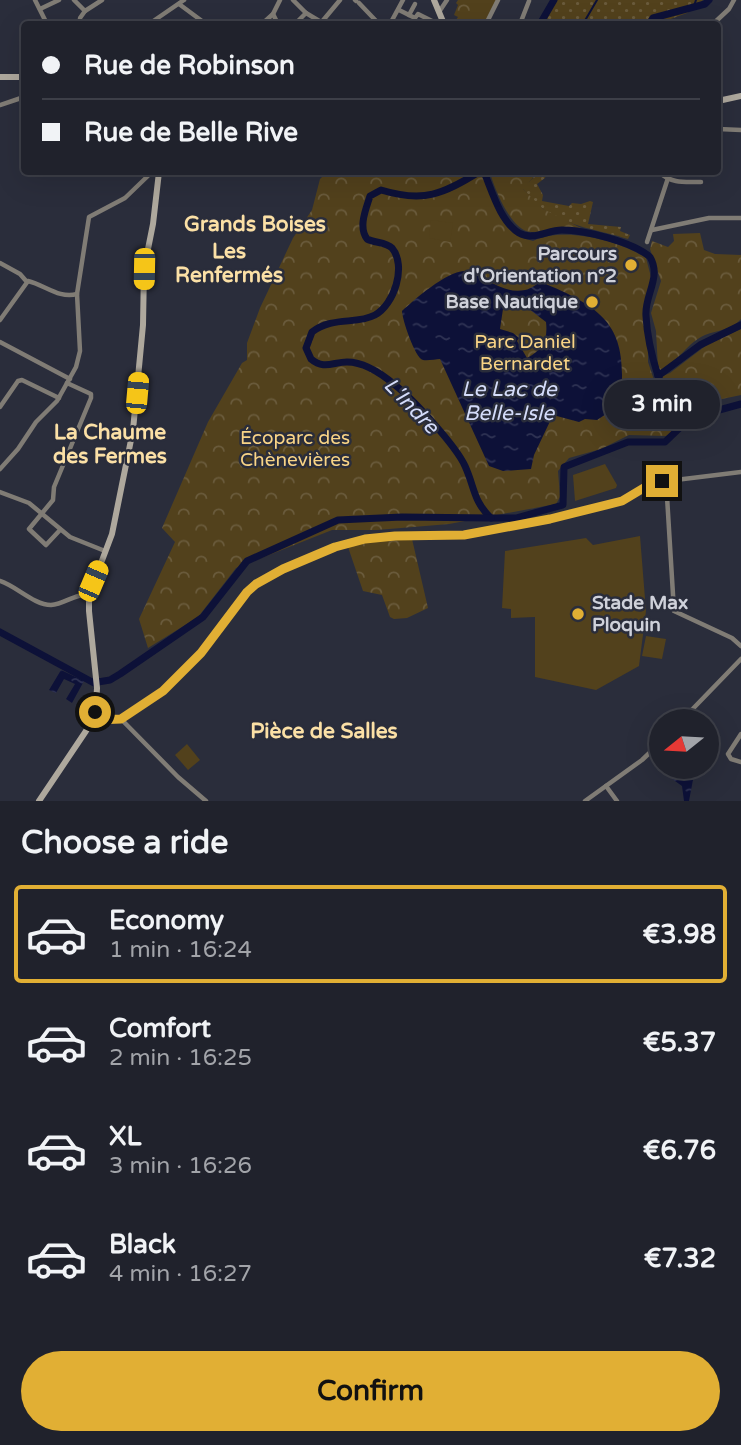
<!DOCTYPE html>
<html lang="en">
<head>
<meta charset="utf-8">
<style>
	:root { --surface:#20222c; --page:#2d2f38; --text:#f1f3f6; --muted:#a2a4a9; --line:#3d3f48; --accent:#e1af34 }
	body { margin:0; font-family:"Varela Round",sans-serif; background:var(--page); color:var(--text); height:100vh; display:flex; flex-direction:column; font-size:26px; white-space:nowrap }
	* { box-sizing:border-box; margin:0 }
	p { font-size:23px; color:var(--muted) }
	.icon { flex:none; width:38px; height:38px; fill:none; stroke:currentColor; stroke-width:2; stroke-linecap:round; stroke-linejoin:round }
	.map { position:relative; height:801px; overflow:hidden }
	.details { display:flex; flex-direction:column; background:var(--surface); flex:1 }
	.details>* { flex:none }
	.top-card { position:absolute; left:21px; top:21px; width:700px; height:154px; border-radius:7px; box-shadow:0 7px 28px #0002,0 0 0 2px var(--line); display:grid; align-content:center; height:154px; padding:0 21px; background:var(--surface) }
	.needle { width:46px; rotate:252deg }
	.buttons { position:absolute; left:649px; top:709px; display:grid; gap:14px }
	.buttons a { display:grid; place-items:center; width:70px; height:70px; border-radius:50%; background:var(--surface); box-shadow:0 7px 28px #0002,0 0 0 2px var(--line); font-size:35px }
	.end { position:absolute; width:32px; height:32px; margin:-16px; border:9px solid #e1af34; background:#111; box-shadow:0 0 0 4px #111 }
	.from { border-radius:50% }
	.bubble { position:absolute; height:49px; border-radius:24px; background:var(--surface); box-shadow:0 7px 28px #0002,0 0 0 2px var(--line); font-size:23px; font-weight:700; line-height:49px; text-align:center }
	.car { position:absolute; width:21px; height:42px; margin:-21px -10px; border-radius:9px; box-shadow:0 0 5px 2px #0007; background:linear-gradient(#f5c518 24%,#345 0 40%,#f5c518 0 76%,#345 0 86%,#f5c518 0) }
	.top-card b { display:flex; align-items:center; gap:24px; height:66px; font-size:26px }
	.top-card b+b { border-top:2px solid var(--line) }
	.top-card i { width:18px; height:18px; background:var(--text) }
	ul { padding:0; list-style:none }
	li { display:flex; align-items:center; gap:21px; height:98px; margin:0 14px 10px; padding:0 7px; border:4px solid transparent; border-radius:7px }
	li div { flex:1 }
	li b { display:block; font-size:26px }
	li em { font-style:normal; font-weight:700 }
	li.current { border-color:var(--accent) }
	li>.icon { width:63px; height:63px; stroke-width:1.5 }
	h2 { padding:0 21px; font-size:32px; line-height:84px }
	.button { display:flex; gap:14px; margin-top:auto; padding:14px 21px }
	.button a { flex:1; height:80px; border-radius:42px; background:var(--accent); color:#111; font-size:28px; font-weight:700; line-height:80px; text-align:center }
	.map>svg:first-child { display:block }
	.grass { fill:url(#grass-dots) }
	.forest { fill:url(#forest-crowns) }
	.pitch { fill:#52411c }
	.water { fill:url(#water-ripples); fill-rule:evenodd }
	.lines { fill:none; stroke-linecap:round; stroke-linejoin:round }
	.stream { stroke:#0d1138; stroke-width:2 }
	.river { stroke:#0d1138; stroke-width:7 }
	.street { stroke:#807c75; stroke-width:4.5 }
	.secondary { stroke:#aea89d; stroke-width:6 }
	.route { stroke:#e1af34; stroke-width:9 }
	.poi-dot { fill:#e1af34; stroke:#2a2d3b; stroke-width:2.5 }
	.labels { text-anchor:middle; dominant-baseline:central; stroke-width:5; stroke-linejoin:round; paint-order:stroke }
	.poi-label { font-size:19px; font-weight:bold; fill:#cfd1da; stroke:#2a2d3b; text-anchor:end }
	.park-label { font-size:19px; fill:#f9d486; stroke:#2a2d3b }
	.neighbourhood-label { font-size:21px; font-weight:bold; fill:#fbe0a6; stroke:#2a2d3b }
	.water-label { font-size:21px; font-style:italic; fill:#d4dcfa; stroke:#2a2d3b }
</style>
</head>
<body>
<div class="map">
<svg width="741" height="801" viewBox="0 0 741 801">
	<defs>
		<pattern id="grass-dots" width="8" height="8" patternUnits="userSpaceOnUse" patternTransform="scale(1.75)"><rect width="8" height="8" fill="#52411c"/><path d="M2 2h.1M6 6h.1" fill="none" stroke="#6a5b3c" stroke-width="1.8" stroke-linecap="round"/></pattern>
		<pattern id="forest-crowns" width="20" height="18" patternUnits="userSpaceOnUse" patternTransform="scale(1.75)"><rect width="20" height="18" fill="#52411c"/><path d="M2 6a3 3 0 1 1 6 0M12 15a3 3 0 1 1 6 0" fill="none" stroke="#6a5b3c"/></pattern>
		<pattern id="water-ripples" width="26" height="14" patternUnits="userSpaceOnUse" patternTransform="scale(1.75)"><rect width="26" height="14" fill="#0d1138"/><path d="M2 4q2-2 4 0t4 0M15 11q2-2 4 0t4 0" fill="none" stroke="#2f3354"/></pattern>
	</defs>
	<rect width="100%" height="100%" fill="#2a2d3b"/>
	<g class="grass">
		<polygon points="555,0 703,0 687,13 657,24 543,24 541,18"/>
		<path d="M540 172H547L545 178 537 184 543 195 542 201 569 206 572 203 581 204 590 201 593 202 588 224 621 227 620 231 630 235 628 239C600 230 568 227 543 209 535 203 529 195 522 188Z"/>
	</g>
	<g class="forest">
		<polygon points="458,0 497,0 484,24 464,24 456,20 458,17 454,15 458,5 456,3"/>
		<path d="M327 172H487L484 178C503 203 495 232 533 241 563 226 619 240 646 258L651 277 643 314 648 340V362L654 380 670 373 708 344 741 329V395L722 399 683 420 681 426 666 436 629 435 601 449 569 458 558 471 560 497 556 504 449 524 377 530H332L236 568 198 617 148 648 139 619 175 542 162 528 208 422 242 363 247 360V343L260 308 293 238 312 210 320 179Z"/>
		<path d="M495 172H538L523 189 543 209 581 228C563 226 549 232 532 232 512 232 496 192 491 176Z"/>
		<path d="M700 233 704 250 715 254 741 255V319C731 330 718 330 705 335 688 342 678 362 661 370L658 368 656 331 651 313 661 281 650 249 652 241 668 247 674 241 673 234Z"/>
		<polygon points="395,538 412,539 428,608 407,618 394,619 390,617 382,595 363,591 348,547 374,540"/>
	</g>
	<g class="pitch">
		<polygon points="431,220 453,223 450,242 429,238"/>
		<polygon points="605,464 617,485 616,488 575,501 573,475"/>
		<polygon points="640,536 646,611 639,666 596,690 535,677 535,617 511,618 511,609 502,608 505,551 586,538 593,545"/>
		<polygon points="646,636 666,639 662,659 642,656"/>
		<polygon points="187,744 200,760 188,770 175,755"/>
	</g>
	<g class="water">
		<path d="M464 271C485 275 502 295 525 290 531 289 536 284 541 282 609 310 629 329 620 405L597 420 585 419 579 422 553 415 534 455 531 469 503 471 489 466 440 359C436 359 428 361 423 360 415 358 402 319 402 311 415 299 446 272 464 271ZM510 305 525 306 546 322C548 340 543 349 527 358L517 341 519 338 513 333 500 329 503 309Z"/>
		<polygon points="61,670 84,681 72,703 66,699 75,684 64,679 56,693 49,690"/>
		<polygon points="671,767 694,767 695,769 689,801 684,801 682,786 668,776"/>
	</g>
	<g class="lines">
		<g class="stream">
			<polyline points="694,6 696,0"/>
			<polyline points="583,24 597,0"/>
		</g>
		<g class="river">
			<polyline points="540,24 554,0"/>
			<polyline points="649,24 653,18 705,4 709,0"/>
			<path d="M479 172C443 194 424 203 381 190L370 196C366 209 358 227 367 239 375 243 386 242 392 248 407 266 394 305 375 315 356 325 333 316 312 332L306 348 311 359C324 370 333 362 347 362 364 362 382 374 395 385 413 399 456 446 465 466 475 488 473 501 491 518H516L563 505 564 467 628 442H665L690 418 741 404"/>
			<path d="M484 172C492 191 500 221 519 233 533 241 547 230 562 230 585 230 633 242 650 257 662 277 644 296 646 316 647 336 652 357 658 376L700 345 741 325"/>
			<polyline points="658,376 671,402 690,418"/>
			<polyline points="0,632 94,683"/>
			<polyline points="98,682 110,680 120,674 203,617 247,561 338,520 402,517 491,518"/>
		</g>
		<g class="street">
			<polyline points="35,0 47,24"/>
			<polyline points="74,0 85,11 102,0"/>
			<polyline points="293,0 306,13 321,22"/>
			<polyline points="355,0 356,1"/>
			<polyline points="359,3 379,24"/>
			<polyline points="179,4 206,24"/>
			<polyline points="40,9 59,0"/>
			<polyline points="399,10 415,18 418,14 438,24 443,23"/>
			<polyline points="439,12 447,0"/>
			<polyline points="273,14 278,24"/>
			<polyline points="409,15 415,4"/>
			<polyline points="80,18 85,11"/>
			<polyline points="149,24 184,0"/>
			<polyline points="262,24 273,14 280,0"/>
			<polyline points="295,24 306,13"/>
			<polyline points="320,24 340,0"/>
			<polyline points="390,24 403,0"/>
			<polyline points="486,24 498,0"/>
			<polyline points="520,24 529,1"/>
			<polyline points="713,24 729,9 734,0"/>
			<polyline points="0,105 24,97"/>
			<polyline points="718,129 741,130"/>
			<path d="M659 172C672 184 684 182 701 182"/>
			<polyline points="534,175 538,172"/>
			<polyline points="652,230 709,218 741,218"/>
			<polyline points="647,242 670,172"/>
			<polyline points="0,263 20,274 27,282"/>
			<path d="M0 320 28 281C45 285 59 299 77 294"/>
			<polyline points="0,342 70,379"/>
			<polyline points="0,407 18,381 22,380 59,398"/>
			<polyline points="0,469 18,449 36,422 57,401 76,367 80,351 77,294 89,217 125,198 152,172"/>
			<polyline points="666,480 674,611 732,638 741,646"/>
			<polyline points="0,492 29,503 70,537 105,551"/>
			<polyline points="60,530 46,545 29,529 53,500 54,487 91,398 91,394 67,383"/>
			<path d="M0 581C16 586 34 605 51 605 65 604 76 593 89 595"/>
			<polyline points="121,719 178,777 206,801"/>
			<polyline points="116,720 155,697 181,675 201,653 239,601 256,584 283,569 319,553 350,542 379,537 464,535 549,519 622,501 651,483 741,472"/>
			<polyline points="681,721 741,659"/>
			<polyline points="87,730 100,722 116,720 95,712"/>
			<polyline points="741,734 728,754 731,759 741,762"/>
			<polyline points="606,786 617,801"/>
			<polyline points="585,801 642,760 662,741"/>
		</g>
		<g class="secondary">
			<polyline points="434,0 444,24"/>
			<polyline points="0,77 24,77"/>
			<polyline points="718,101 741,96"/>
			<polyline points="39,801 86,731 96,706 97,688 89,611 89,595 112,534 133,430 143,325 144,269 153,224 159,172"/>
		</g>
	</g>
	<g class="lines">
		<polyline class="route" points="95,712 93,717 97,720 121,719 163,691 201,653 247,592 256,584 283,569 335,547 365,539 395,536 464,535 550,519 622,501 652,483 662,481"/>
	</g>
	<g class="poi-dot">
		<circle cx="631" cy="265" r="7"/>
		<circle cx="592" cy="302" r="7"/>
		<circle cx="578" cy="614" r="7"/>
	</g>
	<g class="labels">
		<g class="poi-label">
			<text x="617" y="254">Parcours<tspan x="617" dy="22">d'Orientation n°2</tspan></text>
			<text x="578" y="302">Base Nautique</text>
			<text x="592" y="603" text-anchor="start">Stade Max<tspan x="592" dy="22">Ploquin</tspan></text>
		</g>
		<g class="park-label">
			<text x="525" y="342">Parc Daniel<tspan x="525" dy="22">Bernardet</tspan></text>
			<text x="295" y="438">Écoparc des<tspan x="295" dy="22">Chènevières</tspan></text>
		</g>
		<g class="neighbourhood-label">
			<text x="255" y="224">Grands Boises</text>
			<text x="229" y="251">Les<tspan x="229" dy="24">Renfermés</tspan></text>
			<text x="110" y="432">La Chaume<tspan x="110" dy="24">des Fermes</tspan></text>
			<text x="324" y="731">Pièce de Salles</text>
		</g>
		<g class="water-label">
			<text x="509" y="389">Le Lac de<tspan x="509" dy="24">Belle-Isle</tspan></text>
			<text transform="translate(411 406) rotate(46)">L'Indre</text>
		</g>
	</g>
</svg>
<div class="buttons">
<a><svg class="needle" viewBox="-14 -14 28 28"><path d="M0-13l5 13h-10z" fill="#e53935"/><path d="M0 13l5-13h-10z" fill="#a2a4a9"/></svg></a>
</div>
<i class="end from" style="left:95px;top:712px"></i>
<i class="end" style="left:662px;top:481px"></i>
<div class="bubble" style="left:604px;top:380px;width:116px">3 min</div>
<i class="car" style="left:144px;top:269px;rotate:181deg"></i>
<i class="car" style="left:137px;top:393px;rotate:5deg"></i>
<i class="car" style="left:93px;top:581px;rotate:23deg"></i>
<div class="top-card">
<b><i class="from"></i>Rue de Robinson</b>
<b><i></i>Rue de Belle Rive</b>
</div>
</div>
<section class="details">
<h2>Choose a ride</h2>
<ul>
<li class="current"><svg class="icon" aria-label="car" viewBox="0 0 24 24"><path d="M5 17H2v-5l4-1 3-4h7l3 4 3 1v5h-3M9 17h6M6 11h13"/><circle cx="7" cy="17" r="2"/><circle cx="17" cy="17" r="2"/></svg><div><b>Economy</b><p>1 min · 16:24</p></div><em>€3.98</em></li>
<li><svg class="icon" aria-label="car" viewBox="0 0 24 24"><path d="M5 17H2v-5l4-1 3-4h7l3 4 3 1v5h-3M9 17h6M6 11h13"/><circle cx="7" cy="17" r="2"/><circle cx="17" cy="17" r="2"/></svg><div><b>Comfort</b><p>2 min · 16:25</p></div><em>€5.37</em></li>
<li><svg class="icon" aria-label="car" viewBox="0 0 24 24"><path d="M5 17H2v-5l4-1 3-4h7l3 4 3 1v5h-3M9 17h6M6 11h13"/><circle cx="7" cy="17" r="2"/><circle cx="17" cy="17" r="2"/></svg><div><b>XL</b><p>3 min · 16:26</p></div><em>€6.76</em></li>
<li><svg class="icon" aria-label="car" viewBox="0 0 24 24"><path d="M5 17H2v-5l4-1 3-4h7l3 4 3 1v5h-3M9 17h6M6 11h13"/><circle cx="7" cy="17" r="2"/><circle cx="17" cy="17" r="2"/></svg><div><b>Black</b><p>4 min · 16:27</p></div><em>€7.32</em></li>
</ul>
<div class="button"><a>Confirm</a></div>
</section>
</body>
</html>
